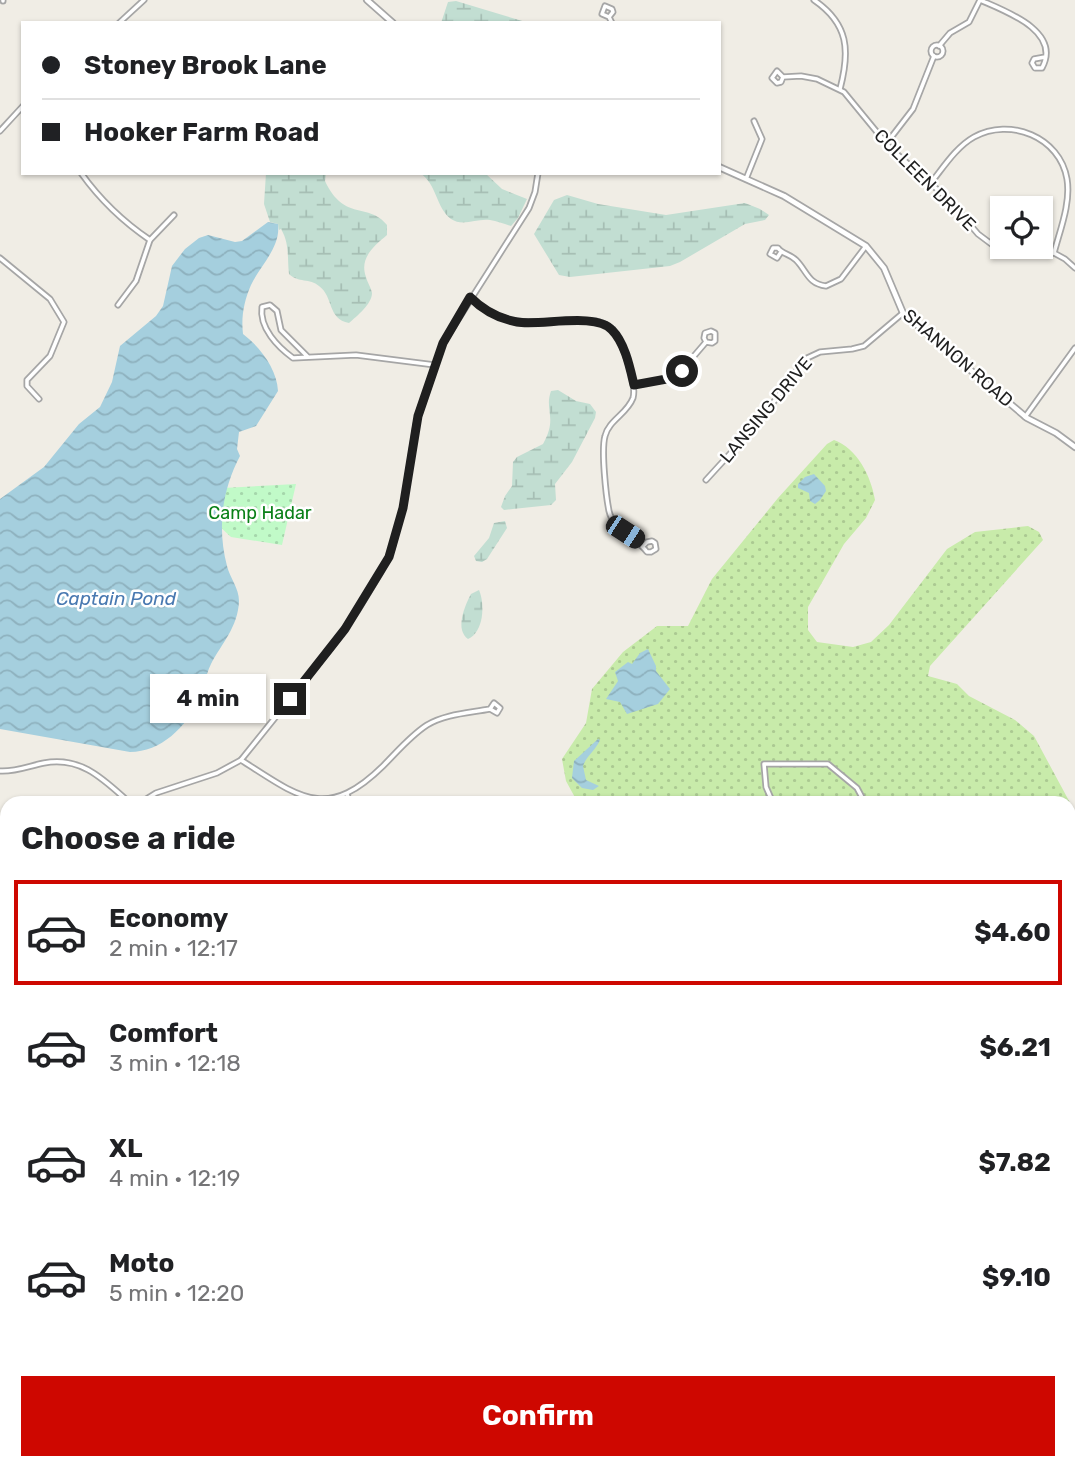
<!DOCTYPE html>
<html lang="en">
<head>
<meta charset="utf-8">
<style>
	:root { --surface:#fff; --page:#f2f2f2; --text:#202124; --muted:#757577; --line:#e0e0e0; --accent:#ce0700 }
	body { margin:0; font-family:Rubik,sans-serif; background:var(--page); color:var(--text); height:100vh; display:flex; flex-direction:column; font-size:26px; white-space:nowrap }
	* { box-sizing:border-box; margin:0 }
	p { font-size:23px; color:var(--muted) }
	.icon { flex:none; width:38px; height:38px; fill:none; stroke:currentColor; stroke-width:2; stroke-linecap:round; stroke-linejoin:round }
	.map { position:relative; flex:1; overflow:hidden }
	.drawer { position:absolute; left:0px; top:796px; width:1076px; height:674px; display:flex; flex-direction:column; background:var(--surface); border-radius:21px 21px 0 0; box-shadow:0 2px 5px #0004 }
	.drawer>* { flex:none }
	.hud { position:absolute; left:21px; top:21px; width:700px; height:154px; border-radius:0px; box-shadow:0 2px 5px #0004; display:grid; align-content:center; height:154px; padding:0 21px; background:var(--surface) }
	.controls { position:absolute; left:990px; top:196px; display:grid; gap:14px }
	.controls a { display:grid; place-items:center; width:63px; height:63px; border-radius:0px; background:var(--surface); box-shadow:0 2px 5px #0004; font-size:35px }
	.end { position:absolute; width:32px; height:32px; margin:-16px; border:9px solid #1f1f1f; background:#fff; box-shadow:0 0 0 4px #fff }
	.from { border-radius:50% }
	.bubble { position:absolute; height:49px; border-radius:0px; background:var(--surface); box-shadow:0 2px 5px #0004; font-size:23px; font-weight:700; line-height:49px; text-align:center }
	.car { position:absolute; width:21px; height:42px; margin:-21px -10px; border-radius:9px; box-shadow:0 0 5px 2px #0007; background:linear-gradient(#222 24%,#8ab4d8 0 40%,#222 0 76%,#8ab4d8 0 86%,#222 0) }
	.hud b { display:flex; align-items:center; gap:24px; height:66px; font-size:26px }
	.hud b+b { border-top:2px solid var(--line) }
	.hud i { width:18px; height:18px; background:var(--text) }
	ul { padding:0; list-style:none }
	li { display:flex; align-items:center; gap:21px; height:105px; margin:0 14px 10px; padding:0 7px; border:4px solid transparent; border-radius:0px }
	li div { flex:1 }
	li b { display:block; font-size:26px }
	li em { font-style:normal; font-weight:700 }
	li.on { border-color:var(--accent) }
	li>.icon { width:63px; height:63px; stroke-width:1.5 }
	h2 { padding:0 21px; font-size:32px; line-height:84px }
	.button { display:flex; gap:14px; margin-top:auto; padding:14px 21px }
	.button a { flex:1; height:80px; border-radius:0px; background:var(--accent); color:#fff; font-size:28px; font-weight:700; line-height:80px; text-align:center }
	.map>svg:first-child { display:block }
	.grass { fill:url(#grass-dots) }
	.wetland { fill:url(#wetland-marsh) }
	.park { fill:url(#park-dots) }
	.water { fill:url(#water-waves) }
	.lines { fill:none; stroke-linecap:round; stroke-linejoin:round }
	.stream { stroke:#a5cfde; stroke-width:2 }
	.minor-casing { stroke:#a6a6a6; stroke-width:7 }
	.tertiary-casing { stroke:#a6a6a6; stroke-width:8 }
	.minor { stroke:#fff; stroke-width:3.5 }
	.tertiary { stroke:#fff; stroke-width:4.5 }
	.route { stroke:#1f1f1f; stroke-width:9 }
	.labels { text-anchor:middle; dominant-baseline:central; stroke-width:5; stroke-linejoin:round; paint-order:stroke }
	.street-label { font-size:18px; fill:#1f1f1f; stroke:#fff }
	.park-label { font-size:18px; fill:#0a8018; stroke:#fff }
	.water-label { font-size:19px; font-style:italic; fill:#4979b1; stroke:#fff }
</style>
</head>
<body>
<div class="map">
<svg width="1075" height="1469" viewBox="0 0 1075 1469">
	<defs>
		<pattern id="grass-dots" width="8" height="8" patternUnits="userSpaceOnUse" patternTransform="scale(1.75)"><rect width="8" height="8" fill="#c8ebaa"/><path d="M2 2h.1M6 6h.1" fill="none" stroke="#abc992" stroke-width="1.8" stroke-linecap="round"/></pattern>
		<pattern id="wetland-marsh" width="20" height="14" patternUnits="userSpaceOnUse" patternTransform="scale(1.75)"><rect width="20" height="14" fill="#c2ded2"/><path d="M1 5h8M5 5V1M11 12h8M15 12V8" fill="none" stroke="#a6beb4"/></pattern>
		<pattern id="park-dots" width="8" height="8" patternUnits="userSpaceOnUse" patternTransform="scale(1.75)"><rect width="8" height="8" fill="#c1fac8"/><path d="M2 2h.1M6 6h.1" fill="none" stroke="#a5d6ab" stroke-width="1.8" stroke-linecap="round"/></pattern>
		<pattern id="water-waves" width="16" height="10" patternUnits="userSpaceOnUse" patternTransform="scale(1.75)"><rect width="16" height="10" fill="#a5cfde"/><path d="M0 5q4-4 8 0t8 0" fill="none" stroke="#8eb1be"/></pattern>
	</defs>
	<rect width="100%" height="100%" fill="#f0ede5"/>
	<path class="grass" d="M834 440C857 448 871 476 875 500L866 518 844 544 808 607V630L817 642 853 647 871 642 889 625 947 549 975 532 1028 526 1039 532 1043 540 930 666 928 676 957 684 969 696 1015 720 1034 736 1075 812V1109L1069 1105V803H578L566 781 562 759 586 723 592 689 623 652 657 626H688L712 579 778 498 827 444Z"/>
	<g class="wetland">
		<polygon points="456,1 529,23 441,23 448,2"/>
		<path d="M266 173H326L325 181C344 222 369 202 387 225V235C374 246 359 258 366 277 367 282 371 287 372 293 372 304 357 316 349 323 327 319 334 297 319 286 310 278 298 283 289 274 287 258 290 244 281 229L279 230 278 224 270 222 264 204Z"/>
		<path d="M420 173H485L502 189 527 199 518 218 511 226C504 224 497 221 490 220 477 218 463 227 451 219 436 208 437 184 420 173Z"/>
		<polygon points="567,195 598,204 666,215 745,203 760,209 769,215 765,220 745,224 680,262 670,266 570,277 559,275 534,234 554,200"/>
		<path d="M558 390 576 401 590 404 596 412 595 418 572 462 555 484 556 500 551 505 504 510 501 507 505 496 512 486 513 462 517 457 543 444C558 418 544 410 551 391Z"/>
		<polygon points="505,521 507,528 487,559 482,562 476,561 474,556 489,538 494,523"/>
		<path d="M479 590C485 604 484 632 468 639 455 630 464 607 471 594Z"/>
	</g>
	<polygon class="park" points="296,484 282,545 231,537 218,525 223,488"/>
	<g class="water">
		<path d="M268 222 278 224C281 247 260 266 251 285 244 301 241 317 243 334 260 347 277 369 278 391L256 426 239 432 237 449 240 456C222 490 217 528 227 566 230 578 239 588 239 601 238 627 222 643 211 664 205 676 204 689 199 700 186 727 161 752 130 752L0 729V499L44 467 79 424 100 407 112 382 120 346 156 316 163 306 172 266 185 249 199 238 208 235 235 242 242 241Z"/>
		<polygon points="814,474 825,486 826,491 820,500 815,504 810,501 809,493 798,488 798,484 805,477"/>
		<polygon points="648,649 656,666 656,671 670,689 658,704 627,714 620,702 606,699 618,681 615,672 628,662 632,664 640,653"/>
		<path d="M598 739 600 740C596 750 587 755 583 766L586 780 599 786 593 790 582 788 572 778 574 761Z"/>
	</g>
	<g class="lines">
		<g class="stream">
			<polyline points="0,1012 7,1018"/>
			<polyline points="0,1330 7,1333"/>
		</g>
		<g class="minor-casing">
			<g id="minor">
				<path d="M814 0C849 24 850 51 840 89"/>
				<path d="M980 0C1005 11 1062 31 1042 68H1035L1032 63 1034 59 1045 57"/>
				<polyline points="3,1 3,0"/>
				<polyline points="609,17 613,12 612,9 605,6 602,14 609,17 612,23"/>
				<polyline points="119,23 144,0"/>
				<circle cx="937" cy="51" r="6"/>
				<polyline points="939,46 950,33 969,22 980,0"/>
				<polyline points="783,77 777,71 772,78 777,83 781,82 783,77 801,76 817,79 844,92 890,148 947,198 978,234 998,249 1015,253 1054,253 1065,259 1075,268"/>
				<polyline points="0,131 23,106"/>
				<polyline points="886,144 913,109 934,56"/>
				<path d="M81 173C101 201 122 221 150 240"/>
				<polyline points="746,179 762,139 754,121"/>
				<path d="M930 184C943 168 956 147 974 137 1010 117 1060 137 1067 179 1071 203 1060 230 1054 253"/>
				<path d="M781 252 777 258 770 254 773 248H778C782 254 790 254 796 260 807 271 808 284 826 286L841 279 866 246"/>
				<polyline points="0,258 50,299 64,322 50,356 27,380 27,386 39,399"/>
				<path d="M470 297C510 336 549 317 596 321 604 323 610 326 614 332 623 344 637 384 633 398 627 414 609 420 605 436 601 450 606 496 609 511 613 530 637 538 647 552H651L656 549 655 543 652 541 647 542 644 545"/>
				<polyline points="118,305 136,281 150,240 174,215"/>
				<path d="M307 356 281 330 277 311 270 305 262 307C259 328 278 347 293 358L356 355 435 365"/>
				<polyline points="634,385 676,377 706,342 712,343 715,341 715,333 711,331 705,333 704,338 706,342"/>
				<polyline points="1025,417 1075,348"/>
				<polyline points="706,480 759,422 805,359 820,352 852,349 864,346 903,313"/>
				<path d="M241 760C299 797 326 822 383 766 397 752 410 736 427 725 445 714 469 713 490 709L497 713 500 708 494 703 490 709"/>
				<path d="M0 771C15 772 29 766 44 763 82 756 104 780 130 803"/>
				<polyline points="347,794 350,803"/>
				<polyline points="140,803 156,793 217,773 241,760 332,647 358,610 381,572 392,549 403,507 416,424 443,343 529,208 535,192 538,173"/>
				<polyline points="773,803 766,787 764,764 828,764 857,788 865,803"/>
				<polyline points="0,952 7,961"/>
				<polyline points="1069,968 1075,970"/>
				<polyline points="0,1093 7,1087"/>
				<polyline points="1069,1406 1075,1409"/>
				<polyline points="228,1463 245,1469"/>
				<polyline points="487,1463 493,1469"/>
				<polyline points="907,1463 912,1469"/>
				<polyline points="131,1468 152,1463"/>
				<polyline points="754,1469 759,1463"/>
			</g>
		</g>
		<g class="tertiary-casing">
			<g id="tertiary">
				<polyline points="367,0 393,23"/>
				<polyline points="719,167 784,196 866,246 884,268 903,313 1027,418 1056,433 1075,447"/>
				<polyline points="1069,1232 1075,1231"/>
				<polyline points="421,1469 427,1463"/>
			</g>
		</g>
		<use href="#minor" class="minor"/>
		<use href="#tertiary" class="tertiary"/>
	</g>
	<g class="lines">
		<path class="route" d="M290 699 345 629 389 557 403 508 418 416 443 343 470 297C483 310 500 319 517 322 541 326 596 312 612 330 625 343 630 368 634 385L672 378 682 371"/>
	</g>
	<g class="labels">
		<g class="street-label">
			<text transform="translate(925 180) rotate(45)">COLLEEN DRIVE</text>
			<text transform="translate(958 358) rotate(41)">SHANNON ROAD</text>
			<text transform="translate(766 410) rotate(-50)">LANSING DRIVE</text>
		</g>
		<g class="park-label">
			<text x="260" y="513">Camp Hadar</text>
		</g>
		<g class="water-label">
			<text x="116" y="598">Captain Pond</text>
		</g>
	</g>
</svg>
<div class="controls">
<a><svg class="icon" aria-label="locate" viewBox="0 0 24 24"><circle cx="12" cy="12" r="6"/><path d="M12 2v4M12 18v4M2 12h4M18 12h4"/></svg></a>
</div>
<i class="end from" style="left:682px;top:371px"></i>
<i class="end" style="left:290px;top:699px"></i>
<div class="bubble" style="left:150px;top:674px;width:116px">4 min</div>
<i class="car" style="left:625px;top:532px;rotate:123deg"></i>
<div class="hud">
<b><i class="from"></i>Stoney Brook Lane</b>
<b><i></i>Hooker Farm Road</b>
</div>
<section class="drawer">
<h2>Choose a ride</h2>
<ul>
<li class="on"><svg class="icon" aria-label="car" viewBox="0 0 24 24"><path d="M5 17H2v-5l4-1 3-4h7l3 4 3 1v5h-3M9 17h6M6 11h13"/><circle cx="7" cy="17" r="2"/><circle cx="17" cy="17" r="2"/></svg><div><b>Economy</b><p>2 min · 12:17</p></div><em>$4.60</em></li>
<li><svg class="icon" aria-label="car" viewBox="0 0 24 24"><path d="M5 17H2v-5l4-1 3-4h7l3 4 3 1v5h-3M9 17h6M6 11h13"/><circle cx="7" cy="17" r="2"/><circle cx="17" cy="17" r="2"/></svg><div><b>Comfort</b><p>3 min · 12:18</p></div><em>$6.21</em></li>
<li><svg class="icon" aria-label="car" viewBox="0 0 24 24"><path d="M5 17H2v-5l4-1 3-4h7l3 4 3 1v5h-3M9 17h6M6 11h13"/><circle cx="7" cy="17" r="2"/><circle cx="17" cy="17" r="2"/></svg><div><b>XL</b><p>4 min · 12:19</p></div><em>$7.82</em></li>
<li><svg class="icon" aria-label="car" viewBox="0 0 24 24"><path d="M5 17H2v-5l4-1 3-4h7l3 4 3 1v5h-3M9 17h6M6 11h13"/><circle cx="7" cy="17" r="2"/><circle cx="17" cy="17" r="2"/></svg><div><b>Moto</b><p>5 min · 12:20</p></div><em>$9.10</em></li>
</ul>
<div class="button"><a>Confirm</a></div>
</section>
</div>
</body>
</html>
